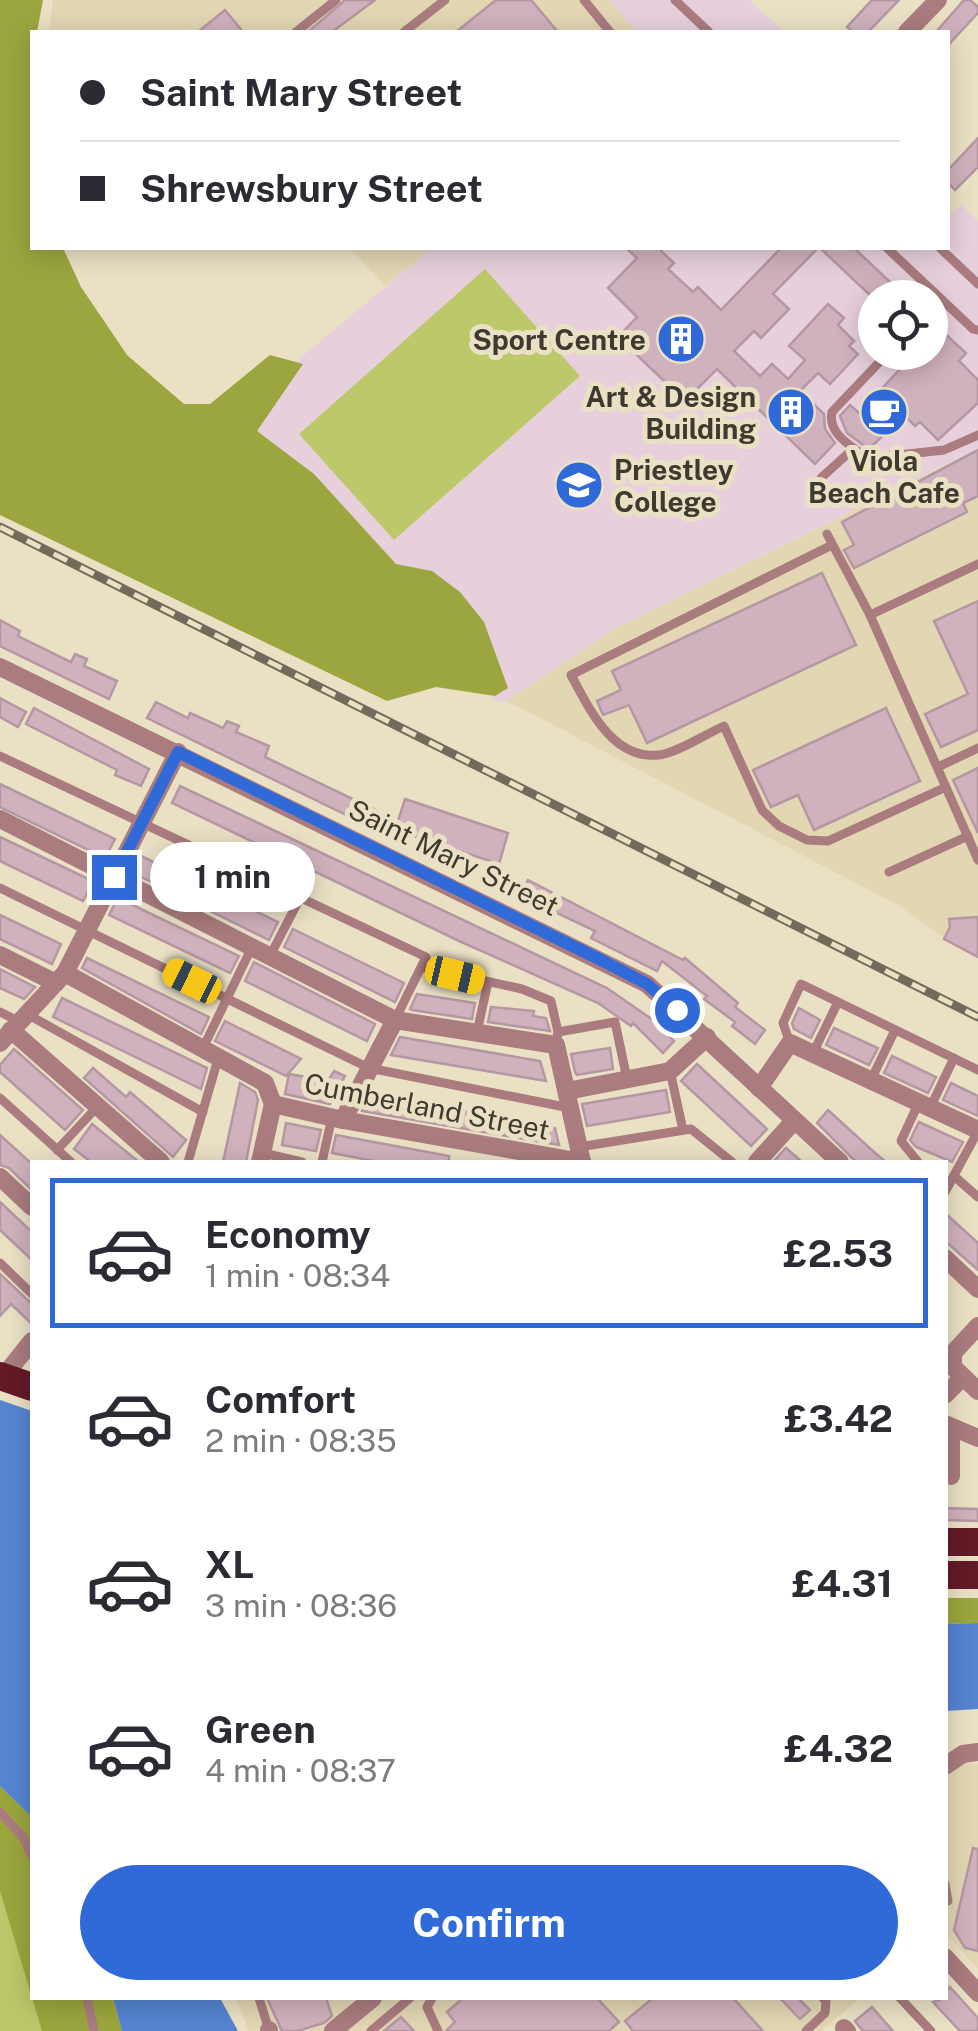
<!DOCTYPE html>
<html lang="en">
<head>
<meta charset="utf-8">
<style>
	:root { --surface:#fff; --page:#f2f2f3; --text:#2b2b33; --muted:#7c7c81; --line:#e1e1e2; --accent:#3069d8 }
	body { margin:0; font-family:"Public Sans",sans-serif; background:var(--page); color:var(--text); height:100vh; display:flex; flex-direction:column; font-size:38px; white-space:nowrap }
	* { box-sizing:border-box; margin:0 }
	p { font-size:32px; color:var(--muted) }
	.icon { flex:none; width:55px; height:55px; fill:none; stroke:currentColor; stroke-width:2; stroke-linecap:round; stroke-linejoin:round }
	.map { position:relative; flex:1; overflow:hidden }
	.side { position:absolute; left:30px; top:1160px; width:918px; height:840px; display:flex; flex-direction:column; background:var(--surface); border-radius:0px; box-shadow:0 5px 25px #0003 }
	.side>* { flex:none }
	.hud { position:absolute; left:30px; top:30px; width:920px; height:220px; border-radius:0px; box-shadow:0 5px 25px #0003; display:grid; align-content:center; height:220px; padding:0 50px; background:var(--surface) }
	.controls { position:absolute; left:858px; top:280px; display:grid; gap:20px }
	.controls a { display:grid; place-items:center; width:90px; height:90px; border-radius:50%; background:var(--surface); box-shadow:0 5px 25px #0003; font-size:50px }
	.end { position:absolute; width:45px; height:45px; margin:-22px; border:12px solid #3069d8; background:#fff; box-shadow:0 0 0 5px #fff }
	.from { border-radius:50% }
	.bubble { position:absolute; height:70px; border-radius:35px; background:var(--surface); box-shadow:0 5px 25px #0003; font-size:32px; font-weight:700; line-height:70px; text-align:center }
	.car { position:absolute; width:30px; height:60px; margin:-30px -15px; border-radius:12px; box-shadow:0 0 8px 2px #0007; background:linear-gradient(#f5c518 24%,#345 0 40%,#f5c518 0 76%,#345 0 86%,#f5c518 0) }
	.hud b { display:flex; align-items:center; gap:35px; height:95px; font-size:38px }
	.hud b+b { border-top:2px solid var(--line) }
	.hud i { width:25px; height:25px; background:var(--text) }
	ul { padding:18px 0 0; list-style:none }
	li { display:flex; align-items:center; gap:30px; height:150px; margin:0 20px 15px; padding:0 30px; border:5px solid transparent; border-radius:0px }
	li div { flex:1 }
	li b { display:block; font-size:38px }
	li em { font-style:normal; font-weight:700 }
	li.active { border-color:var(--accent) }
	li>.icon { width:90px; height:90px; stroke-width:1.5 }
	.action { display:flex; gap:20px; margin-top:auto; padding:20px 50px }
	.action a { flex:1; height:115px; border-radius:60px; background:var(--accent); color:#fff; font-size:40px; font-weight:700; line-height:115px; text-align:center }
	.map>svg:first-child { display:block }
	.built { fill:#e2d6b3 }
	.education { fill:#e7d0dc; fill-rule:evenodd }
	.green { fill:#bdc86a }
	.forest { fill:#9ca63e }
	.water { fill:#5685d2 }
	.building { fill:#d0b2be; stroke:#b597a3; stroke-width:2.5 }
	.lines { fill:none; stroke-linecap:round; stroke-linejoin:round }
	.service { stroke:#aa7c7f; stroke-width:9 }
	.minor { stroke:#aa7c7f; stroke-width:18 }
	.trunk { stroke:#641a27; stroke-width:28 }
	.rail-casing { stroke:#716b5b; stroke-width:9 }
	.rail { stroke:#eae1c5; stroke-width:5; stroke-dasharray:15; stroke-linecap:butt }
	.route { stroke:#3069d8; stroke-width:12 }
	.labels { text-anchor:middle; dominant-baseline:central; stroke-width:10; stroke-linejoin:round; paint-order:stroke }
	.poi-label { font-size:28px; font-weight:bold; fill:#3e3a2f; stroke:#eae1c5; text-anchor:end }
	.street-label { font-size:28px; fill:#3e3a2f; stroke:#eae1c5 }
</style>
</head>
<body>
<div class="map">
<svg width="978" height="2031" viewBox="0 0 978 2031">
	<rect width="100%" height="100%" fill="#eae1c5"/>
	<g class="built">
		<polygon points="53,0 609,0 636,32 49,32"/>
		<polygon points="350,248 432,248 385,286"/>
		<polygon points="978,449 978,955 946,939 898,905 507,701 617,627"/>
		<polygon points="961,1763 978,1764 978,1969 945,1933 945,1778"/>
		<polygon points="236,1998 860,1998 821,2031 249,2031"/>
	</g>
	<g class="education">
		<polygon points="609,0 750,0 784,32 636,32"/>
		<path d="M962 205 978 221V449L617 627 507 701H495L203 439 432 248H948V211L952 214ZM875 298H930V352H875Z"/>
	</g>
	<g class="green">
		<polygon points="485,269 580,376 394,540 299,434"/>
		<polygon points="0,1784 32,1817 32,1998 113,1998 122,2031 0,2031"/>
	</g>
	<g class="forest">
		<polygon points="0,0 43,0 37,32 32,32 32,248 63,248 81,287 127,355 184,404 210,404 270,355 303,364 257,431 314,474 396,564 432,571 460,592 484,622 508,688 495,696 436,687 387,701 0,515"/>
		<polygon points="945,1598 978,1598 978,1623 945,1624"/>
		<polygon points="0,1786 32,1817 32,1998 113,1998 122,2031 42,2031 0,1891"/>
	</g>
	<g class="water">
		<polygon points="0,1400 32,1411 32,1817 0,1786"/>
		<polygon points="978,1623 978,1709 945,1711 945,1624"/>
		<polygon points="113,1998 220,1998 238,2031 122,2031"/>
	</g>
	<g class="building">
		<polygon points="345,0 375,0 332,32 308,32"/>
		<polygon points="496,0 531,0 558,32 456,32"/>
		<polygon points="872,0 899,0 868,32 853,32 847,27"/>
		<polygon points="964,0 970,0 978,7 978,13 948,45 948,32 936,32"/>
		<polygon points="225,10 243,32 198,32"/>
		<polygon points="978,138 978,167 955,190 948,183 948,170"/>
		<polygon points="626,248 658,248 674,263 668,269 693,292 698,287 721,310 781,248 818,248 773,294 789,309 761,338 754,331 734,351 760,376 772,364 788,379 805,360 789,346 828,304 844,318 838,325 854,341 849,346 858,354 830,384 818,373 800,391 824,414 825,429 835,443 815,464 717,369 685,401 618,337 637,317 608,288 637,258"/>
		<polygon points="820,248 854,248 907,298 873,298"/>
		<polygon points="930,320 966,353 959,361 978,380 978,403 938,440 920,422 915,426 904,415 869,449 847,433 840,416 850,405 859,413 916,352 930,352"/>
		<polygon points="978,450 978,496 963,503 967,512 854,568 844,550 854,545 842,522"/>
		<polygon points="822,573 856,645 647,743 629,705 603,715 597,701 621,690 612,671"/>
		<polygon points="978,601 978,730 941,747 925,714 968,694 934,621"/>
		<polygon points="0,620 20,631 18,636 71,662 75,654 87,659 84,666 117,681 109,699 0,646"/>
		<polygon points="0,698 26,712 18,727 0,717"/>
		<polygon points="156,702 188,718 190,713 223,728 227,721 239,726 236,732 269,746 265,757 376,810 369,826 147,718"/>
		<polygon points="34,708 149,769 141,786 115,775 117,770 26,724"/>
		<polygon points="886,708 920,781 814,830 798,795 771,807 753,770"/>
		<polygon points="978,768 978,833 953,780"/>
		<polygon points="0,784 115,839 105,858 0,807"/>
		<polygon points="180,786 607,988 653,1020 674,1041 663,1053 633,1023 631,1026 598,1003 459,941 172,803"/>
		<polygon points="405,799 508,833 499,864 395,830"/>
		<polygon points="0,837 93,881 83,901 0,861"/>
		<polygon points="139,855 278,922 269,940 131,872"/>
		<polygon points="528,880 683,960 685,958 738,1003 735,1007 765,1030 755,1044 732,1026 735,1022 704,999 707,996 662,961 657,971 591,938 595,931 521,896"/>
		<polygon points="118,898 239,956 230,973 109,915"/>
		<polygon points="0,915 61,944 52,964 0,939"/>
		<polygon points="978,917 978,957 944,939 950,927 949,919"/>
		<polygon points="293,929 404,983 395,1002 284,947"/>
		<polygon points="87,958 209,1017 201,1034 82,968"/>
		<polygon points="254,962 375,1024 367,1041 245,981"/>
		<polygon points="0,969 35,987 24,999 0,988"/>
		<polygon points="417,994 475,1003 472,1019 412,1010 410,1009"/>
		<polygon points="62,998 207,1068 201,1089 53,1017"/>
		<polygon points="491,1007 534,1011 533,1016 546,1018 550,1031 488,1022"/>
		<polygon points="799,1008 820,1020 811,1038 794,1029 792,1023"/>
		<polygon points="225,1021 301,1059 286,1076 215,1041"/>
		<polygon points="834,1028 878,1048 869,1065 826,1045"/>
		<polygon points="400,1037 540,1061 546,1081 391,1055"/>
		<polygon points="610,1048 613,1069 577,1075 575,1072 571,1054"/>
		<polygon points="14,1049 83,1110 65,1130 0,1072 0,1065"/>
		<polygon points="892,1056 936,1077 928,1093 884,1073"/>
		<polygon points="697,1064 767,1129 751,1146 681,1081"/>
		<polygon points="93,1068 126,1097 130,1092 186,1140 173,1157 84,1078"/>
		<polygon points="334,1071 345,1076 330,1104 285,1094 289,1074 328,1081"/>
		<polygon points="240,1083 255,1092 258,1100 246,1162 223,1162"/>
		<polygon points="951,1083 978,1096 978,1116 943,1100"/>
		<polygon points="666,1090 670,1112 587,1126 582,1104"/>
		<polygon points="370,1094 555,1128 559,1145 362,1111"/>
		<polygon points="828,1110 874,1152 886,1162 857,1162 852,1158 817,1123"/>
		<polygon points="919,1122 963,1142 952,1162 916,1147 910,1140"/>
		<polygon points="286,1123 321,1130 316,1151 282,1145"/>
		<polygon points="92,1124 139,1162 91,1162 74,1149"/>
		<polygon points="0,1135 32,1164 32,1190 9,1168 0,1165"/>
		<polygon points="336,1135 449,1156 449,1162 379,1162 332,1153"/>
		<polygon points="786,1148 802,1162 773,1162"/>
		<polygon points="0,1202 32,1232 32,1260 0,1230"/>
		<polygon points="945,1213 978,1243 978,1270 945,1241"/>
		<polygon points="0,1274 32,1304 32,1324 11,1304 0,1316"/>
		<polygon points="945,1508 978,1509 978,1521 945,1520"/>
		<polygon points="973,1848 978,1849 978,1951 965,1948 954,1930"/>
		<polygon points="950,1987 978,2018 978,2031 960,2031 933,2002 945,1998 945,1992"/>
		<polygon points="267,1998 326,1998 332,2016 324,2023 297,2031 282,2031"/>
		<polygon points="463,1998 597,1998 619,2022 609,2031 446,2031 455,2022 447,2012"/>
		<polygon points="653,1998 733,1998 763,2031 633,2031 625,2021"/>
		<polygon points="780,1998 798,1998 810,2010 800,2019"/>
		<polygon points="872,2007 893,2031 863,2031 858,2025 855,2021"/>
		<polygon points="401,2017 414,2031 384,2031"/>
	</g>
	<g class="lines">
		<g class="service">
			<polyline points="584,0 610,32"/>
			<polyline points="675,0 709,32"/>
			<polyline points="296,32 336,0"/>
			<polyline points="404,32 445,0"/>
			<polyline points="887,248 973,329 978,330"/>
			<polyline points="940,248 978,284"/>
			<polyline points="868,333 875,339"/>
			<path d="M889 352 832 412C827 433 851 446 866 457L871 458 944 450 978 435"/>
			<polyline points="821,478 854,448"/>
			<polyline points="827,534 870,615 978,860"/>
			<path d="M832 545 571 675C589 708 612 760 659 755 675 754 708 733 724 726L762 810 779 826 807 840 828 841 946 787"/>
			<polyline points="870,615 978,564"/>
			<polyline points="0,756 426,957 395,1020"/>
			<polyline points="938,767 978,748"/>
			<polyline points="889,872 968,836"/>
			<polyline points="0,888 369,1068 570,1108"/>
			<polyline points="270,956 300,898"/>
			<polyline points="422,967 522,989 551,1001 558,1032 556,1045"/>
			<polyline points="0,1012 20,1022"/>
			<polyline points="27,1014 203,1112"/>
			<polyline points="477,1032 488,982"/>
			<polyline points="558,1032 615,1022 627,1079"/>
			<polyline points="790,1043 783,1023 801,984 978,1070"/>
			<polyline points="203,1048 252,947"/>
			<polyline points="813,1053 838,1002"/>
			<polyline points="670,1071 683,1130"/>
			<polyline points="871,1080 895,1030"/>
			<polyline points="0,1098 71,1162"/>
			<polyline points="930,1108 954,1058"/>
			<polyline points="579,1147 691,1129 732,1162"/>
			<polyline points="57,1150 97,1107"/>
			<polyline points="263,1153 302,1162"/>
			<polyline points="188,1162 218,1059"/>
			<polyline points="322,1162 332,1117"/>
			<polyline points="918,1162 901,1141 919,1102"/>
			<polyline points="954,1176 978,1197"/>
			<polyline points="945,1192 978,1131"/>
			<polyline points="0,1263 32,1294"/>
			<polyline points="0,1812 23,1837 32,1857"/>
			<polyline points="945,1884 948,1901"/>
			<polyline points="87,1998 94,2031"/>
			<polyline points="259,1998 269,2030"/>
			<polyline points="432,1998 427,2007 438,2031"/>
			<polyline points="900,1998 931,2031"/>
			<polyline points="371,2031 410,1998"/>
			<polyline points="806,2031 825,2013 826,2001 823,1998"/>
		</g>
		<g class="minor">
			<polyline points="907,32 938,0"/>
			<polyline points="0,667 647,984 840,1162"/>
			<polyline points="0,819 395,1020 556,1045 582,1162"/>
			<polyline points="0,955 56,983"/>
			<polyline points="65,973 265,1083 273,1104"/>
			<polyline points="11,1030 161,1162"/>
			<polyline points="0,1043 65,973 178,752"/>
			<polyline points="759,1088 790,1043 978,1130"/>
			<polyline points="567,1091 670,1071 707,1037"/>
			<polyline points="273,1104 343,1120 582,1162"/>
			<polyline points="343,1120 395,1020"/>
			<polyline points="260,1162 273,1104"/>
			<polyline points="757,1162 794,1121"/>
			<polyline points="0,1177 32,1207"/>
			<polyline points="945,1258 978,1289"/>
			<polyline points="978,1326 953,1353 953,1367 978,1391"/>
			<polyline points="3,1377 32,1341"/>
			<polyline points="945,1395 962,1378"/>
			<polyline points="945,1424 978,1438"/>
			<polyline points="951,1427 951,1476"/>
			<polyline points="945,1766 963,1754 978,1752"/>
			<polyline points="945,1957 978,1993"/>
			<polyline points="844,2028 847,2031"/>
			<polyline points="269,2030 269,2031"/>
			<polyline points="333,2031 373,1998"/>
		</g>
		<g class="trunk">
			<polyline points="0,1376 32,1387"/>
			<polyline points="945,1542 978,1542"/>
			<polyline points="945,1575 978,1575"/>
		</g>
		<g class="rail-casing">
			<polyline id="rail" points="0,527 978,1017"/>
		</g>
		<use href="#rail" class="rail"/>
	</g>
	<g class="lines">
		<polyline class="route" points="114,877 178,752 603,961 647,984 677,1010"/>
	</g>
	<defs>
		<g id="building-disc" transform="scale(2.5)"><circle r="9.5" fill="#3069d8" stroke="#eae1c5"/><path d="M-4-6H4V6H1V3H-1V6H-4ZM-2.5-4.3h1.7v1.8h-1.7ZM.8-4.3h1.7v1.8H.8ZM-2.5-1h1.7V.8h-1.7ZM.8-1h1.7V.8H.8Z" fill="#fff"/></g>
		<g id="cafe-disc" transform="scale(2.5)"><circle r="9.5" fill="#3069d8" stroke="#eae1c5"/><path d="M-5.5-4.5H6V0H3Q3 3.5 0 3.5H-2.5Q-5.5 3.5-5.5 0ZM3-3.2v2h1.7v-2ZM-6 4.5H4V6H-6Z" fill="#fff"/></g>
		<g id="university-disc" transform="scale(2.5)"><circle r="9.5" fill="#3069d8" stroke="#eae1c5"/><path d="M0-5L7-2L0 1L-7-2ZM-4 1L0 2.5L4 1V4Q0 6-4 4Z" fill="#fff"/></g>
	</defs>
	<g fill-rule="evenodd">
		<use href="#building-disc" x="681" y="339"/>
		<use href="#building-disc" x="791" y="412"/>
		<use href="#cafe-disc" x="884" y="412"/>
		<use href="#university-disc" x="579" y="485"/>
	</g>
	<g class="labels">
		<g class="poi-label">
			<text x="646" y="339">Sport Centre</text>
			<text x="756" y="396">Art &amp; Design<tspan x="756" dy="32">Building</tspan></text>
			<text x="884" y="460" text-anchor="middle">Viola<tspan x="884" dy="32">Beach Cafe</tspan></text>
			<text x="614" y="469" text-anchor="start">Priestley<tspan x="614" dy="32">College</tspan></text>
		</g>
		<g class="street-label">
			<text transform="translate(454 857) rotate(26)">Saint Mary Street</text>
			<text transform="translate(427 1106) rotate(11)">Cumberland Street</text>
		</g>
	</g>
</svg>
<div class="controls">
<a><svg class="icon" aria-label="locate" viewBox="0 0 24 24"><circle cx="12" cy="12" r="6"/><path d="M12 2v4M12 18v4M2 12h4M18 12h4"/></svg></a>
</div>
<i class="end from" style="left:677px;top:1010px"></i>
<i class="end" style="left:114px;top:877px"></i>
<div class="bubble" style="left:150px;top:842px;width:165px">1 min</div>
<i class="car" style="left:455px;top:975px;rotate:103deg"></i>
<i class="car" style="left:192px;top:981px;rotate:296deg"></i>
<div class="hud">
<b><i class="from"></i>Saint Mary Street</b>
<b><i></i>Shrewsbury Street</b>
</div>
<section class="side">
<ul>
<li class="active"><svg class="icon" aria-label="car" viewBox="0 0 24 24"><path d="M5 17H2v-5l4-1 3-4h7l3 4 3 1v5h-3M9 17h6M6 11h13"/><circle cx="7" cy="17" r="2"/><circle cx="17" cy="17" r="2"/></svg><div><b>Economy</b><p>1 min · 08:34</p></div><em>£2.53</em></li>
<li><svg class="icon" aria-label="car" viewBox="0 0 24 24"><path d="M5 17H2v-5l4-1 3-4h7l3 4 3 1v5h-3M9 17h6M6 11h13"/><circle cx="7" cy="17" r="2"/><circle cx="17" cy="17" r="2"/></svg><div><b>Comfort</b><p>2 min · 08:35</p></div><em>£3.42</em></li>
<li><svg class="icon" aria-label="car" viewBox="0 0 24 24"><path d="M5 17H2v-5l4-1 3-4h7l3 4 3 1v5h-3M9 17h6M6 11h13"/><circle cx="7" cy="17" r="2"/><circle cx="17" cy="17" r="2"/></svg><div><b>XL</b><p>3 min · 08:36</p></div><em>£4.31</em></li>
<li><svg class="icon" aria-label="car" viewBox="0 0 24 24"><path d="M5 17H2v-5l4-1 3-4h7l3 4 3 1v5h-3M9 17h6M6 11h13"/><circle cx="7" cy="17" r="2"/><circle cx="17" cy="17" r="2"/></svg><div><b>Green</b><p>4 min · 08:37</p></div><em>£4.32</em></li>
</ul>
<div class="action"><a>Confirm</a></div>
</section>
</div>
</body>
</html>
